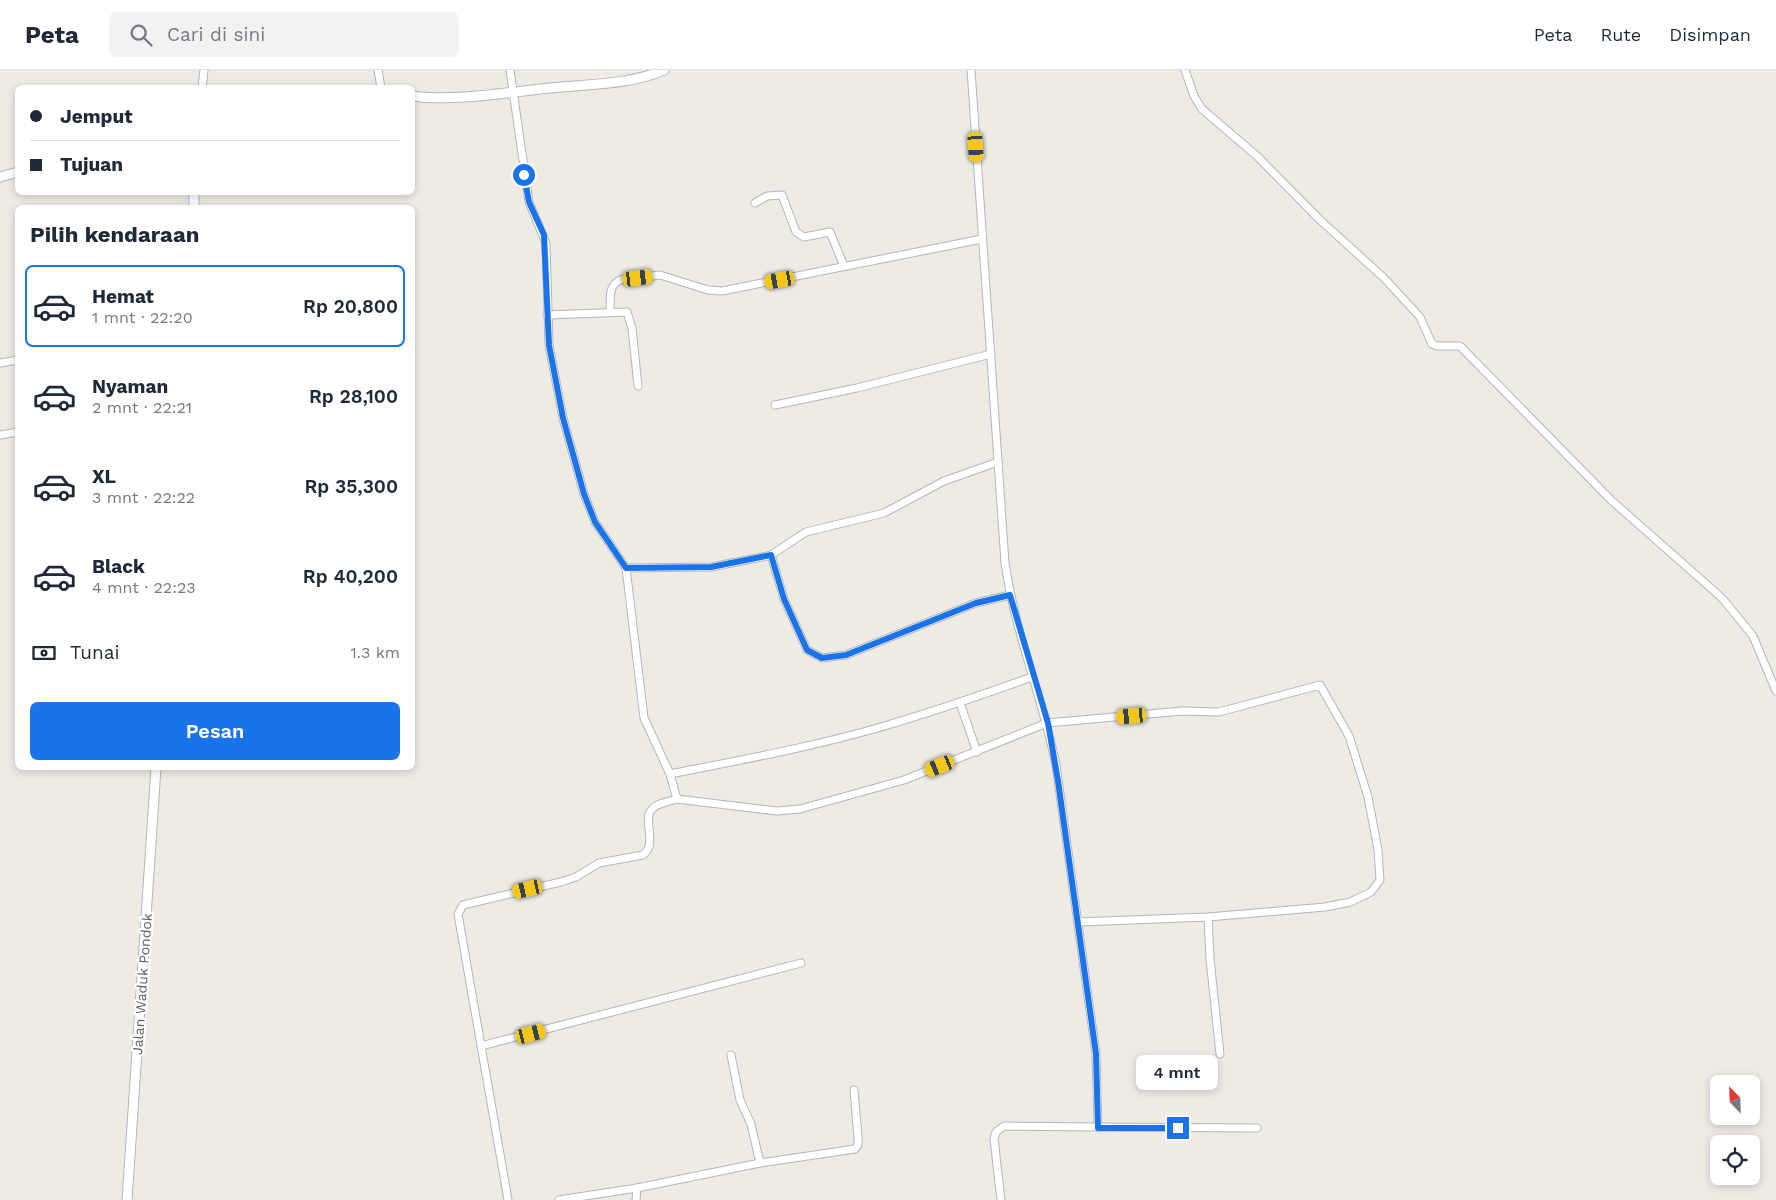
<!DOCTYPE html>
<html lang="id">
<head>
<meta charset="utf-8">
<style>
	:root { --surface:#fff; --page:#f2f2f3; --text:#1f2937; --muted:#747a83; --line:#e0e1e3; --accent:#1a73e8 }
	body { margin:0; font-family:"Work Sans",sans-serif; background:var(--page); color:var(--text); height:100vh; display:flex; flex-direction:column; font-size:19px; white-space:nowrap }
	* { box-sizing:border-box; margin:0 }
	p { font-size:16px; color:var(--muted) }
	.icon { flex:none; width:28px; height:28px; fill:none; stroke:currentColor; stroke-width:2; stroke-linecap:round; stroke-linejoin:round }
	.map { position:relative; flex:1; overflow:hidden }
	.details { position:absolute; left:15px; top:135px; width:400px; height:565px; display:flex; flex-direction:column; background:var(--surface); border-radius:8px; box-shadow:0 2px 8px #0003 }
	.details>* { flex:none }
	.hud { position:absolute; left:15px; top:15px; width:400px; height:110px; border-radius:8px; box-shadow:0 2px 8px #0003; display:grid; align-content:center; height:110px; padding:0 15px; background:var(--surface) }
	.needle { width:32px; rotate:337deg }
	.buttons { position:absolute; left:1710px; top:1005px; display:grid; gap:10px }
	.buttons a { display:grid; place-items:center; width:50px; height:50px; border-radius:8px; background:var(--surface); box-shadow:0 2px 8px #0003; font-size:25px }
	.end { position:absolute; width:22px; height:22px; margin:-11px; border:6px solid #1a73e8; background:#fff; box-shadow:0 0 0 2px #fff }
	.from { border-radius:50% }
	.bubble { position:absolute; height:35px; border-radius:8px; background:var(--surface); box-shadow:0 2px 8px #0003; font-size:16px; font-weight:600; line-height:35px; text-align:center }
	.car { position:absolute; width:15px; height:30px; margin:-15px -8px; border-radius:6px; box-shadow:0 0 4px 1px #0007; background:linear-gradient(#f5c518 24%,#345 0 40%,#f5c518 0 76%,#345 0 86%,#f5c518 0) }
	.hud b { display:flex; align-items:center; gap:18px; height:48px; font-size:19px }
	.hud b+b { border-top:1px solid var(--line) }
	.hud i { width:12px; height:12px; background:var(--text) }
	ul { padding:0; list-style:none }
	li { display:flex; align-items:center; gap:15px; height:82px; margin:0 10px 8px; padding:0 5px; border:2px solid transparent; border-radius:8px }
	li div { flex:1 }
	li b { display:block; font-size:19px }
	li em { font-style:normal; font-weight:600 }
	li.current { border-color:var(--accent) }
	li>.icon { width:45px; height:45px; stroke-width:1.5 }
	h2 { padding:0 15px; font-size:22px; line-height:60px }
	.pay { display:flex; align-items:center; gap:12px; height:55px; padding:0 15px; font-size:19px }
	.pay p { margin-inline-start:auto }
	.cta { display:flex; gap:10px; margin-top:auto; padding:10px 15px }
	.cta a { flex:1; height:58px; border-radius:8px; background:var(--accent); color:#fff; font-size:20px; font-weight:600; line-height:58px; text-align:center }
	header { display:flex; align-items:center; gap:30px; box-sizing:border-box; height:70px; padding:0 25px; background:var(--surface); border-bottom:1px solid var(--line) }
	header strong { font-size:24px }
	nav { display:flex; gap:28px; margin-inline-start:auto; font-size:18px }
	.search { width:350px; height:45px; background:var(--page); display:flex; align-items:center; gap:12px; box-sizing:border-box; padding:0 18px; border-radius:8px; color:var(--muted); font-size:19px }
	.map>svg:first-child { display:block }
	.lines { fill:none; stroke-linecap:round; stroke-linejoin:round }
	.minor-casing { stroke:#b3b6b9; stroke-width:9 }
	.tertiary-casing { stroke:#b3b6b9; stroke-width:11 }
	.minor { stroke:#fff; stroke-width:7 }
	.tertiary { stroke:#fff; stroke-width:9 }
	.route { stroke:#1a73e8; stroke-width:6 }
	.labels { text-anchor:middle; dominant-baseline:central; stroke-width:4.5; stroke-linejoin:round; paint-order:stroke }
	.street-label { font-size:14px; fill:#5d6165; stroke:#fff }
</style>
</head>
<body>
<header>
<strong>Peta</strong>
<div class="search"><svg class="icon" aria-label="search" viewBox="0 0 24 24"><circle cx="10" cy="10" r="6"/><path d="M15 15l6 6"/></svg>Cari di sini</div>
<nav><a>Peta</a><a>Rute</a><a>Disimpan</a></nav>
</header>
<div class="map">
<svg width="1776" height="1130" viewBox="0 0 1776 1130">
	<rect width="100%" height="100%" fill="#eeebe5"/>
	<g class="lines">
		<g class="minor-casing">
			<g id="minor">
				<polyline points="378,0 381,18"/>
				<polyline points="510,0 529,132 546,173 549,275 563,348 584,424 595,452 626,498 644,648 670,704 677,729"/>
				<path d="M971 0 1005 493C1015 562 1042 626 1056 695L1096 984 1098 1057 1004 1056 996 1062 994 1069 1001 1130"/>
				<polyline points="1185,0 1194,26 1202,39 1258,87 1319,149 1384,208 1420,247 1432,274 1437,276 1460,276 1611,430 1722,528 1753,566 1776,621"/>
				<polyline points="202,18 204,0"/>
				<polyline points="755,133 767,126 782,125 796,162 804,167 830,162 844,196"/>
				<path d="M610 242C611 229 607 217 620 210L660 205 708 220 722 221 982 169"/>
				<polyline points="547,245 627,242 632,258 638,316"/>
				<polyline points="0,293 18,290"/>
				<polyline points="775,335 857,318 991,284"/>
				<polyline points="0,365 18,362"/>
				<polyline points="771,485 784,529 807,580 822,588 846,585 976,533 1010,525"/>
				<polyline points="626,498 711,497 762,487 771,485 806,462 884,443 944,411 998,392"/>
				<polyline points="960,633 977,682"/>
				<path d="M670 704C741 690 812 677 881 657 932 642 982 625 1032 607"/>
				<polyline points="1208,847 1210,889 1220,984"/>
				<polyline points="481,976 801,893"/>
				<polyline points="731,985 740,1030 751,1054 760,1093"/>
				<polyline points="1098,1057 1257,1058"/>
				<polyline points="637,1118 760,1093 855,1079 858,1075 858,1068 854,1020"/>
				<path d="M508 1130 458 844 463 835 561 812 576 807 599 793 643 785C656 775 646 758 649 744 654 733 667 732 677 729L777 741 800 739 904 710 1047 653 1182 641 1219 642 1320 615 1349 666 1368 727 1378 780 1380 810 1371 822 1350 832 1325 837 1208 847 1078 852"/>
				<polyline points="559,1130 637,1118 636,1130"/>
			</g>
		</g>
		<g class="tertiary-casing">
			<g id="tertiary">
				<path d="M412 26C453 32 509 22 550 18 588 14 629 15 664 0"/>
				<polyline points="0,107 18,102"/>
				<polyline points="194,138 194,122"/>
				<polyline points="127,1130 156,698"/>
			</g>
		</g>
		<use href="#minor" class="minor"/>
		<use href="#tertiary" class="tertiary"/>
	</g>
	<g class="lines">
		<polyline class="route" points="524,105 529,132 544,165 549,275 563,348 584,424 595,452 626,498 711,497 771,485 784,529 807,580 822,588 846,585 976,533 1010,525 1048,653 1058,711 1096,984 1098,1058 1178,1058"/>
	</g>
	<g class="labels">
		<g class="street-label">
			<text transform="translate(142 914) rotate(-86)">Jalan Waduk Pondok</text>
		</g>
	</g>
</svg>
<div class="buttons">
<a><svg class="needle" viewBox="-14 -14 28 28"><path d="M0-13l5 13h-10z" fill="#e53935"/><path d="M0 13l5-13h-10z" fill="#747a83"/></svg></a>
<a><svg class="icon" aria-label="locate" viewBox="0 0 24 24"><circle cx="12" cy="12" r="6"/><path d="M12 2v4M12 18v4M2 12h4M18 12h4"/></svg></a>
</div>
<i class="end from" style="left:524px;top:105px"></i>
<i class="end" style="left:1178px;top:1058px"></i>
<div class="bubble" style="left:1136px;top:985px;width:82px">4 mnt</div>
<i class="car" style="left:976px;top:77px;rotate:176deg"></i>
<i class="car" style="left:638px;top:208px;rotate:83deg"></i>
<i class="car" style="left:780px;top:210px;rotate:260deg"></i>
<i class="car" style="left:1132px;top:646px;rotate:265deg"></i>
<i class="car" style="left:940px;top:696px;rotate:248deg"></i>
<i class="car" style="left:528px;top:819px;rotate:257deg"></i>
<i class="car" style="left:531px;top:964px;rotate:76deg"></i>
<div class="hud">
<b><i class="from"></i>Jemput</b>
<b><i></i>Tujuan</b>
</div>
<section class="details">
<h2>Pilih kendaraan</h2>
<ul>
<li class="current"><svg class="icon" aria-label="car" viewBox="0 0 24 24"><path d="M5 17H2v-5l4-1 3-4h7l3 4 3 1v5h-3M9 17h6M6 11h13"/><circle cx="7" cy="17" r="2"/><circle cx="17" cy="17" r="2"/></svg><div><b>Hemat</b><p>1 mnt · 22:20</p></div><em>Rp 20,800</em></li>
<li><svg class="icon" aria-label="car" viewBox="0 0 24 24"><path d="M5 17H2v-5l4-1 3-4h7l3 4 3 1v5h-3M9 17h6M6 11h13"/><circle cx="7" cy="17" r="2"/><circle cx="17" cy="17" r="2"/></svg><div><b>Nyaman</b><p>2 mnt · 22:21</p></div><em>Rp 28,100</em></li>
<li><svg class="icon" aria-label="car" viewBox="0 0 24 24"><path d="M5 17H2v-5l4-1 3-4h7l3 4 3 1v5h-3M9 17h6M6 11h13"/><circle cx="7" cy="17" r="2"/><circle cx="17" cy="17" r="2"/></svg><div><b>XL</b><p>3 mnt · 22:22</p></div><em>Rp 35,300</em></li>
<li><svg class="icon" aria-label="car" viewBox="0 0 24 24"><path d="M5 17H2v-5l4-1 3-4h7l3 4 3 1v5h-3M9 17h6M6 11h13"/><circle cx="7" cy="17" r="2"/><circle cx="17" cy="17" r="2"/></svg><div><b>Black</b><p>4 mnt · 22:23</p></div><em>Rp 40,200</em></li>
</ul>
<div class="pay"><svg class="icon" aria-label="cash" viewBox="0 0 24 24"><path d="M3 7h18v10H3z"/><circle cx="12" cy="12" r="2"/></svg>Tunai<p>1.3 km</p></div>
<div class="cta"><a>Pesan</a></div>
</section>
</div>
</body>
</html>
